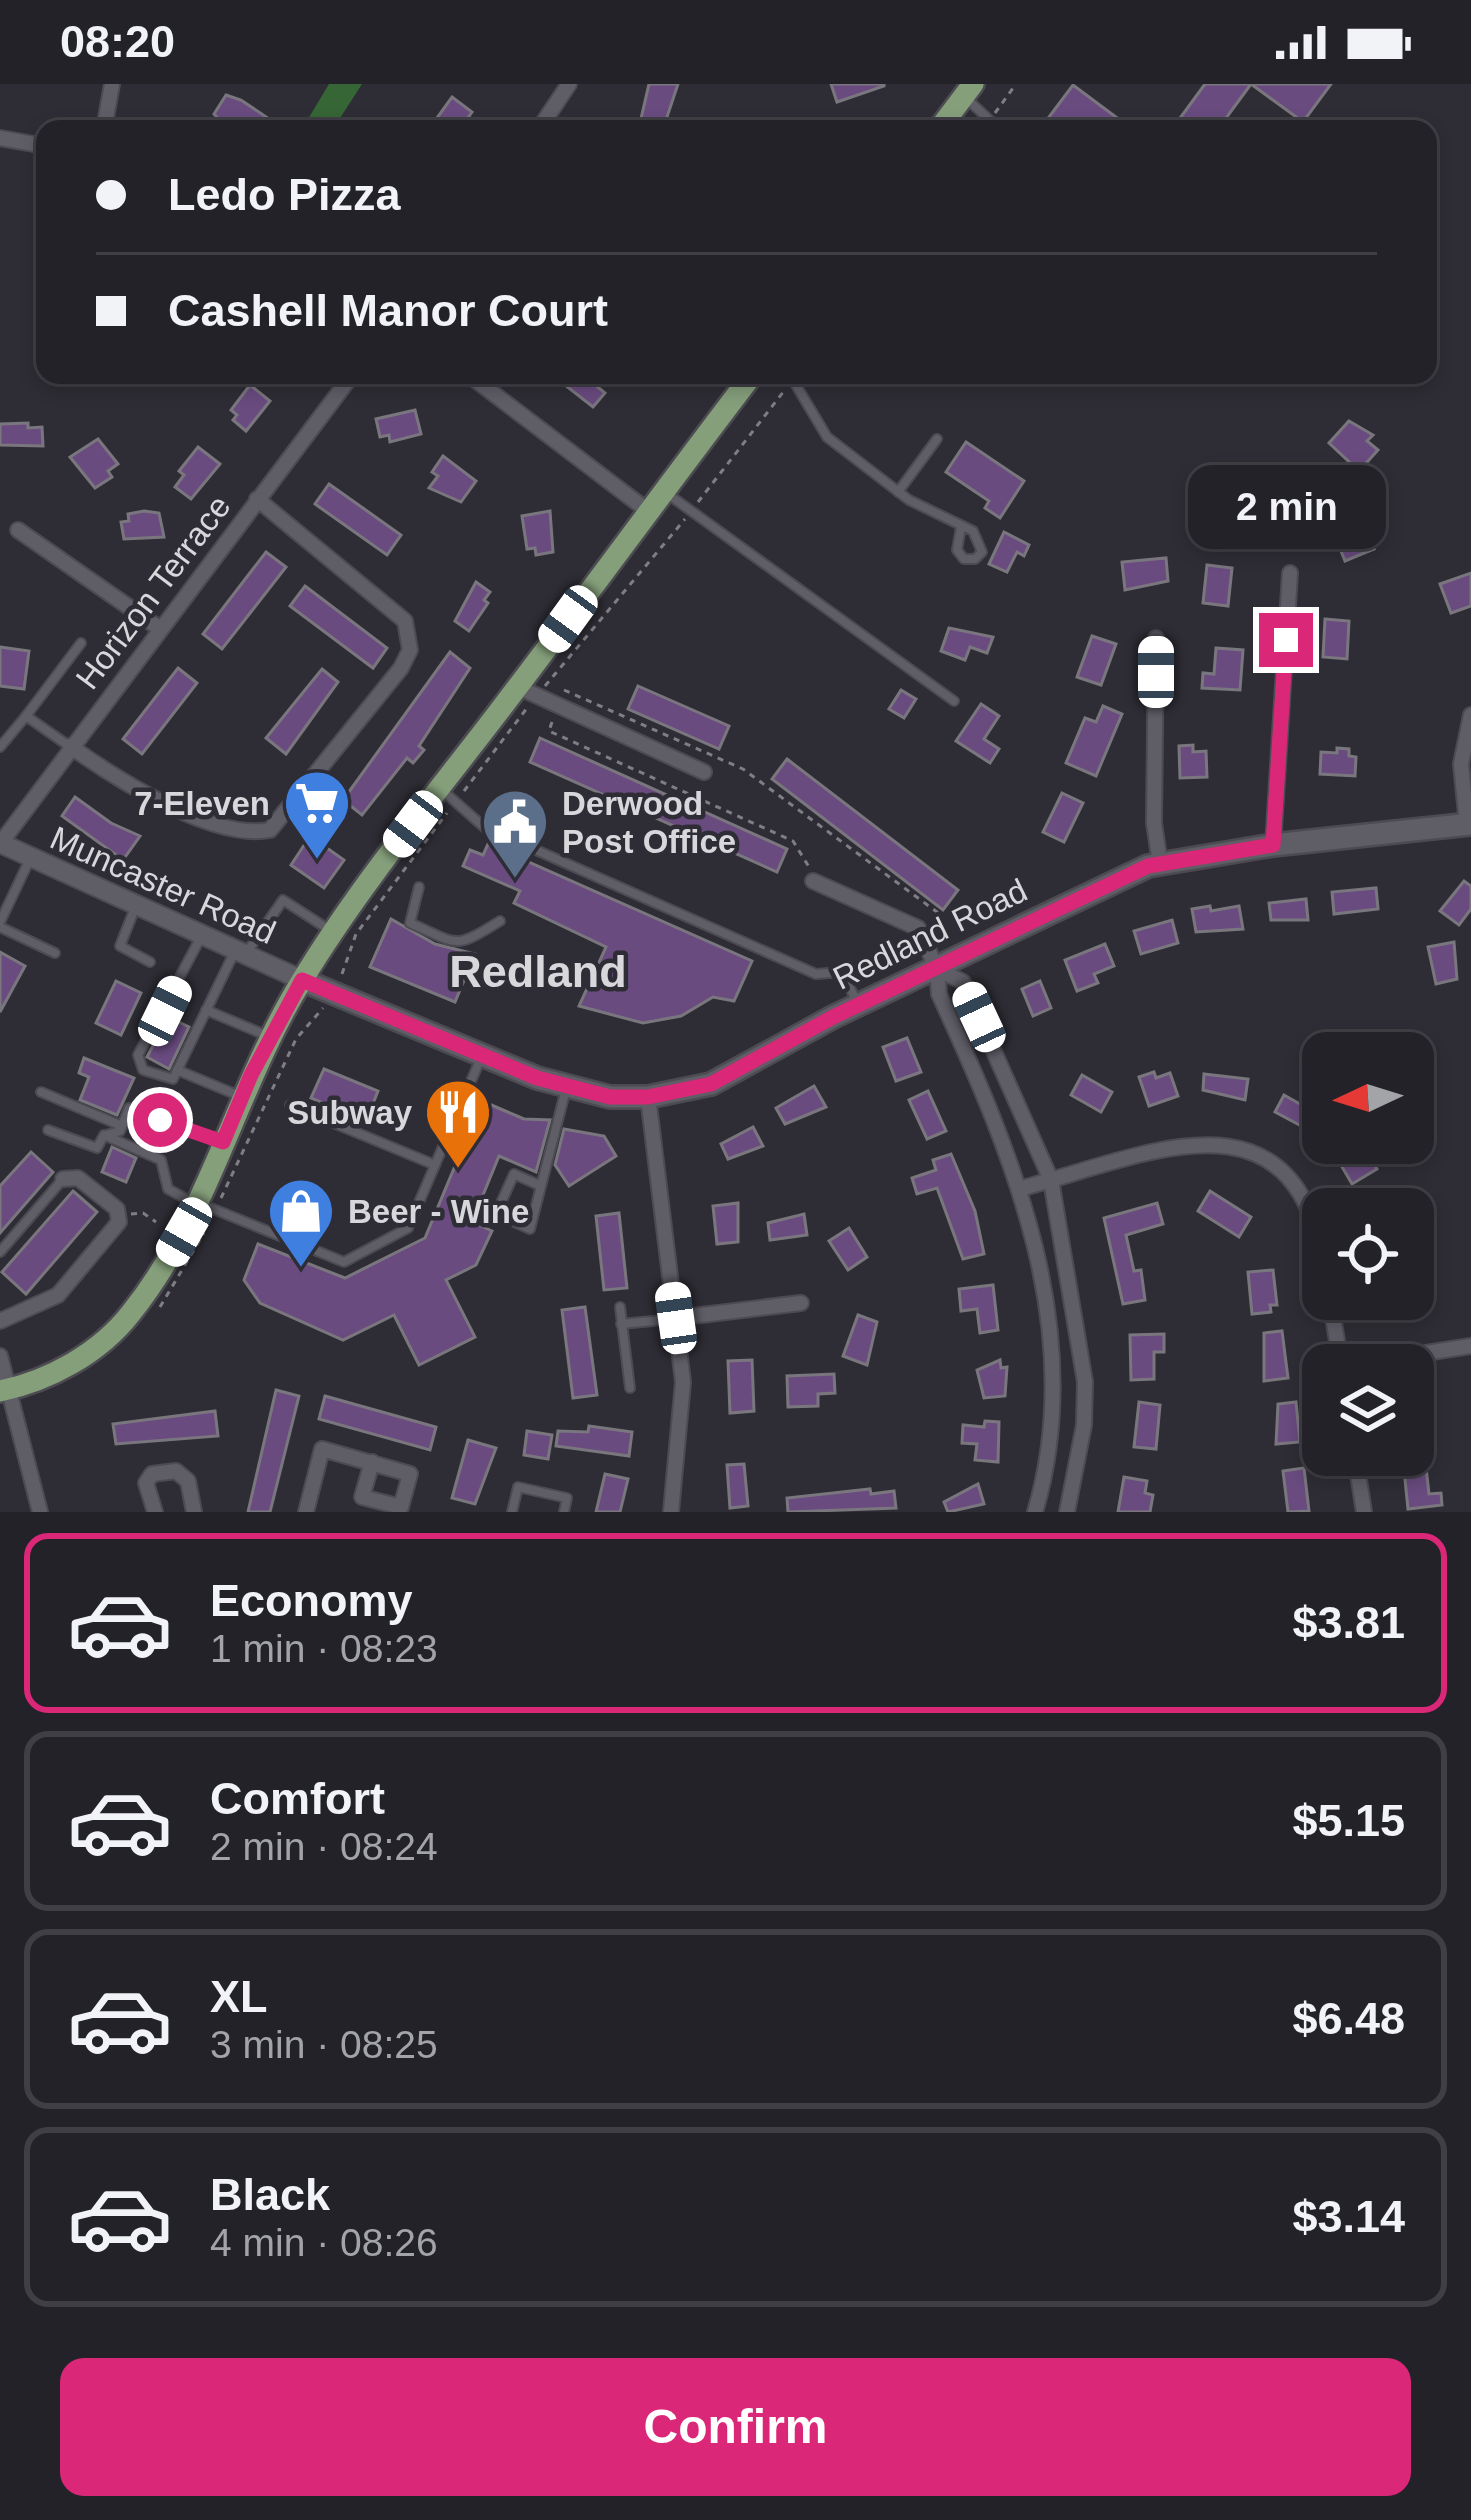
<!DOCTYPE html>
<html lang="en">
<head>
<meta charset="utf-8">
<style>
	:root { --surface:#222228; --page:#2a2a30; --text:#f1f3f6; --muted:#a2a4a8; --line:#3f3f45; --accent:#db2777 }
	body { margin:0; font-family:Arial,sans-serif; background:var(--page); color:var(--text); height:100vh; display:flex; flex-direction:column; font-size:45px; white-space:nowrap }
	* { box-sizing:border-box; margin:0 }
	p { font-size:39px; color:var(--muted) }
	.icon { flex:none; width:66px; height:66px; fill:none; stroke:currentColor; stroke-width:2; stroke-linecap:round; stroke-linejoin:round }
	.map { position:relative; height:1428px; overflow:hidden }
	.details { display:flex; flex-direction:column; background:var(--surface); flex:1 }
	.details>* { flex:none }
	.banner { position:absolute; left:36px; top:36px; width:1401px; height:264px; border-radius:24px; box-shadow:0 6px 18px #0003,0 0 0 3px var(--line); display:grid; align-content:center; height:264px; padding:0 60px; background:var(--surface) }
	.needle { width:78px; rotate:266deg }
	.fabs { position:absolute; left:1302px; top:948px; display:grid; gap:24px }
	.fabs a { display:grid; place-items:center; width:132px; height:132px; border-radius:24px; background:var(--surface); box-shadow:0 6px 18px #0003,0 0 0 3px var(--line); font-size:60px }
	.end { position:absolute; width:54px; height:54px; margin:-27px; border:15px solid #db2777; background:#fff; box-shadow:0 0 0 6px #fff }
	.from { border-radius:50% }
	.bubble { position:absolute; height:84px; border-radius:24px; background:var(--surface); box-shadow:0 6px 18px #0003,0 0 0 3px var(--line); font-size:39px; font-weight:700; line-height:84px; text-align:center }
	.car { position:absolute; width:36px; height:72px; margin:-36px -18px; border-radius:15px; box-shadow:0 0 9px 3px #0007; background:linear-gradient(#fff 24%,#345 0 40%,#fff 0 76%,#345 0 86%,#fff 0) }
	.banner b { display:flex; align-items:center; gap:42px; height:114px; font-size:45px }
	.banner b+b { border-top:3px solid var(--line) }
	.banner i { width:30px; height:30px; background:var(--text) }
	ul { padding:21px 0 0; list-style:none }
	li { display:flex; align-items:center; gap:36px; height:180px; margin:0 24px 18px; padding:0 36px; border:6px solid var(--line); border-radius:24px }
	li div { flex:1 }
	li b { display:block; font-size:45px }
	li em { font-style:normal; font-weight:700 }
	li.selected { border-color:var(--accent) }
	li>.icon { width:108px; height:108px; stroke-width:1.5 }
	.primary-button { display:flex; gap:24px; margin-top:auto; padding:24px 60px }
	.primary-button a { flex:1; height:138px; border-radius:24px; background:var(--accent); color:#fff; font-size:48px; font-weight:700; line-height:138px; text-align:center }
	.status { display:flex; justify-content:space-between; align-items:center; height:84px; padding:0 60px; background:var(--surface); direction:ltr }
	.status svg { height:33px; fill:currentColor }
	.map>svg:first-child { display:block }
	.forest { fill:#366536 }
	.building { fill:#694b7f; stroke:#7a767e; stroke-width:3 }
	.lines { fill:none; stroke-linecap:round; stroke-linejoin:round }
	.service-casing { stroke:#4c4b52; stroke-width:12 }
	.minor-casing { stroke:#4c4b52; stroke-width:18 }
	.tertiary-casing { stroke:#4c4b52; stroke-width:22 }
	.secondary-casing { stroke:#4c4b52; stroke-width:26 }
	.primary-casing { stroke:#4c4b52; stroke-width:26 }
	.path { stroke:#7f7e85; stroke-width:3; stroke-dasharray:6 6; stroke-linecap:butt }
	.service { stroke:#5f5e67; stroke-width:8 }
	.minor { stroke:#5f5e67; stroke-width:14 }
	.tertiary { stroke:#5f5e67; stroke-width:18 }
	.secondary { stroke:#5f5e67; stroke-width:21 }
	.primary { stroke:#859f7b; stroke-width:21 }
	.route { stroke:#db2777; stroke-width:15 }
	.labels { text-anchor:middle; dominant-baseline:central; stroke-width:9; stroke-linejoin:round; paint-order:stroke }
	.street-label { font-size:33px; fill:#d7d7dc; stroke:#2e2d35 }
	.poi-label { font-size:33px; font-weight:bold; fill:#d7d7dc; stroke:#2e2d35; text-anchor:end }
	.district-label { font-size:45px; font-weight:bold; fill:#d7d7dc; stroke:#2e2d35 }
</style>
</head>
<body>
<div class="status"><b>08:20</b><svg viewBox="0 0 49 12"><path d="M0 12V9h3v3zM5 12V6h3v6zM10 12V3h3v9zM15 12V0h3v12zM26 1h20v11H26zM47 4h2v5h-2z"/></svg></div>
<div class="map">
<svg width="1471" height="1428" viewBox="0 0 1471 1428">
	<rect width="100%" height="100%" fill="#2e2d35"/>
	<polygon class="forest" points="329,0 362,0 333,45 302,45"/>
	<g class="building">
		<polygon points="649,0 678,0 663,45 640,39"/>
		<polygon points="831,0 884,0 884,2 837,18"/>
		<polygon points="1205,0 1331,0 1303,38 1251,0 1218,45 1172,45"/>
		<polygon points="1073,1 1132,45 1040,45"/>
		<polygon points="226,11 241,16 284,45 228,45 214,30"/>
		<polygon points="452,13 472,28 460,45 429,45"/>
		<polygon points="574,291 583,291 605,309 593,323 565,301"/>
		<polygon points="250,301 270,317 246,347 233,336 237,331 231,326"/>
		<polygon points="415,326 421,350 390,358 389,351 380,353 376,335"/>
		<polygon points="1349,337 1373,351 1367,357 1378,366 1359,387 1329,359"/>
		<polygon points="28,339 28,344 42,343 43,362 0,361 0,340"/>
		<polygon points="98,355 118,380 108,387 112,393 95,404 70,373"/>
		<polygon points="966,358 1024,397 1000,434 985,424 989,417 946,388"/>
		<polygon points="198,363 220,380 191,415 175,403 184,391 179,387"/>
		<polygon points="443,372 476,397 461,418 429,404 438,392 432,388"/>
		<polygon points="1271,381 1280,409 1241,421 1232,394"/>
		<polygon points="329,400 401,451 387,471 315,420"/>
		<polygon points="144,427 159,429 164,453 124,455 121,438 129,437 128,430"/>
		<polygon points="550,427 553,468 536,471 535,464 527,465 522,432"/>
		<polygon points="1351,428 1374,465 1345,477 1329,437"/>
		<polygon points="1004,448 1029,461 1024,472 1017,468 1007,488 989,480"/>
		<polygon points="266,468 286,483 222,565 203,550"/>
		<polygon points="1166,474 1168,497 1125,506 1122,478"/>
		<polygon points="1207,481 1232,484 1228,522 1203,519"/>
		<polygon points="1471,489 1471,522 1451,529 1440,500"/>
		<polygon points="476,498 490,508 484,516 488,519 469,547 455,537"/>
		<polygon points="305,502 387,564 373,584 290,522"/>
		<polygon points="1325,535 1349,537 1347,575 1323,573"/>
		<polygon points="949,544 993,553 987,569 970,563 965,576 941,567"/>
		<polygon points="1092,552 1116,560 1101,601 1077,593"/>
		<polygon points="0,563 29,567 24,605 0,602"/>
		<polygon points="1216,564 1243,566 1240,606 1202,604 1203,589 1214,590"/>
		<polygon points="450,568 470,584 419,662 424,666 413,679 407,674 362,731 343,716"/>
		<polygon points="178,584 197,599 142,670 123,655"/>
		<polygon points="322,585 338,598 286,670 266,654"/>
		<polygon points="638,602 729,642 719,665 628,625"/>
		<polygon points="901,606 916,615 904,634 889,625"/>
		<polygon points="981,620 999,632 984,655 999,665 990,679 956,657"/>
		<polygon points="1103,622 1122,630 1096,692 1066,679 1085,634 1096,638"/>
		<polygon points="540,654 787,765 777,788 530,678"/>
		<polygon points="1193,661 1193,668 1206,667 1207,693 1180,694 1179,662"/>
		<polygon points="1337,664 1349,665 1349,672 1356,673 1355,692 1320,690 1321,668 1337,669"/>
		<polygon points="787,675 958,806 943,826 772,695"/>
		<polygon points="1062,709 1083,719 1064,758 1043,748"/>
		<polygon points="75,713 111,739 140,752 123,776 62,732"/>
		<polygon points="310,752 344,776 324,804 291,781"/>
		<polygon points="488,760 752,877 734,917 713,913 681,932 643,939 579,922 606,863 514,819 520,807 463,782 470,766 483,771"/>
		<polygon points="1464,797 1471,802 1471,825 1459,841 1440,827"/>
		<polygon points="1376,804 1378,825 1334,830 1332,808"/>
		<polygon points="1306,815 1308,836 1271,836 1269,819"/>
		<polygon points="1210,822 1211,827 1239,822 1243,845 1196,848 1192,825"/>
		<polygon points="391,835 435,860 475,870 455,918 370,883"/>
		<polygon points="1172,836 1178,859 1141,870 1134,847"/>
		<polygon points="1454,858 1457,895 1436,900 1428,863"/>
		<polygon points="1105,860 1114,882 1094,890 1098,899 1077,907 1065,876"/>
		<polygon points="0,868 25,882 0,928"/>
		<polygon points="116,897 141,909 121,951 96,939"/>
		<polygon points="1040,897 1051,924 1033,932 1022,905"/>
		<polygon points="168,933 189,943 169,985 147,973"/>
		<polygon points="907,954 921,988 896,997 883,963"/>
		<polygon points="84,974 134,994 117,1031 80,1016 89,993 79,989"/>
		<polygon points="324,985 378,1007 366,1037 311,1014"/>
		<polygon points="1154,988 1156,994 1170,989 1178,1012 1149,1022 1139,993"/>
		<polygon points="1204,990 1248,995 1245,1016 1203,1006"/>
		<polygon points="1082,991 1112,1008 1101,1028 1071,1011"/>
		<polygon points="814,1002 826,1023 785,1040 776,1024"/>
		<polygon points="928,1007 946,1047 927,1055 909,1016"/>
		<polygon points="1284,1011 1316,1029 1307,1045 1275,1028"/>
		<polygon points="482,1017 524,1035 550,1036 536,1088 499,1072 472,1138 492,1147 476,1181 446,1196 475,1253 419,1281 394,1231 343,1256 260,1219 244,1196 258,1160 345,1194 425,1154"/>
		<polygon points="753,1043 763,1062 728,1075 721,1060"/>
		<polygon points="564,1045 604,1052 616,1072 569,1102 555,1081"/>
		<polygon points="1338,1059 1346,1059 1355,1075 1367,1068 1377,1085 1352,1100 1331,1064"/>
		<polygon points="112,1063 136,1074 126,1098 102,1088"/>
		<polygon points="31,1068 53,1088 0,1149 0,1102"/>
		<polygon points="951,1070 975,1127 984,1170 963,1175 937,1104 917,1110 912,1094 936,1086 933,1076"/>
		<polygon points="73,1107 97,1128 26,1210 2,1188"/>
		<polygon points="1210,1107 1251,1133 1239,1153 1198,1127"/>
		<polygon points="738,1119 738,1158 717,1160 713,1122"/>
		<polygon points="1157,1119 1163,1140 1126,1151 1134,1187 1141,1186 1145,1216 1123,1220 1104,1134"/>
		<polygon points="619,1129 627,1204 604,1206 596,1132"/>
		<polygon points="804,1130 807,1151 770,1156 768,1139"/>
		<polygon points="849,1144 867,1173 848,1186 829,1157"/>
		<polygon points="1273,1186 1277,1221 1270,1221 1271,1228 1252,1230 1248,1188"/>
		<polygon points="993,1201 998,1246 980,1249 977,1225 961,1227 959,1205"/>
		<polygon points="1381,1215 1399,1215 1401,1235 1384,1237"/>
		<polygon points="585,1223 597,1311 573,1314 562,1226"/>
		<polygon points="858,1231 877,1238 867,1281 843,1272"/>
		<polygon points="1282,1247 1288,1294 1264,1297 1264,1249"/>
		<polygon points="1164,1250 1164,1268 1154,1268 1154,1295 1131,1296 1130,1251"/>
		<polygon points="752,1276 754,1327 730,1329 728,1277"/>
		<polygon points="1000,1276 1001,1284 1007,1283 1005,1312 984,1314 977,1286"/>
		<polygon points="834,1290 835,1309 818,1310 818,1322 788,1323 787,1292"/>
		<polygon points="276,1306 299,1312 270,1428 248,1428"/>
		<polygon points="325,1312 436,1343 430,1366 319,1335"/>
		<polygon points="1139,1318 1160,1321 1156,1365 1134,1363"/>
		<polygon points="1296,1318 1300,1358 1276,1360 1278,1320"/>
		<polygon points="1413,1323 1429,1328 1417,1373 1413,1372"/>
		<polygon points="215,1327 218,1352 116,1360 113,1340"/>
		<polygon points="985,1337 999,1338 998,1378 975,1376 977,1360 962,1359 963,1341 984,1343"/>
		<polygon points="589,1342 632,1348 629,1372 556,1362 558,1347 588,1348"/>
		<polygon points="527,1347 552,1351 548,1375 524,1371"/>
		<polygon points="468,1356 496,1364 475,1420 452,1414"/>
		<polygon points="744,1380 748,1422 730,1424 727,1381"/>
		<polygon points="1426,1383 1429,1410 1441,1409 1442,1421 1408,1425 1404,1386"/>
		<polygon points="1304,1384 1309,1427 1288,1428 1283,1387"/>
		<polygon points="605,1390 628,1395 620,1428 596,1428"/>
		<polygon points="1124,1393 1147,1397 1145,1409 1153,1411 1150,1428 1118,1428"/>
		<polygon points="978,1400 984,1420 948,1428 944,1418"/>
		<polygon points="870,1405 871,1410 894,1407 896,1424 788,1428 787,1414"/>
	</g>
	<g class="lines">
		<g class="service-casing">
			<g id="service">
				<polyline points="965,13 999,45"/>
				<polyline points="1245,45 1250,39"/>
				<polyline points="790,291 827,353 909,416 973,447 982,468 975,475 964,475 957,466 961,443"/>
				<polyline points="665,408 954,617"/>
				<polyline points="898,408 937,355"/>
				<polyline points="26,632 81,559"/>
				<polyline points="0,663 26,632 69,662"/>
				<polyline points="442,706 484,743 816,890 842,888 856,916"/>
				<path d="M419 803 410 839C460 861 453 866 500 837"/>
				<polyline points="135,824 120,862 150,878"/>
				<polyline points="0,838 30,775"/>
				<polyline points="0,843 55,869"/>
				<polyline points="201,853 138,971 143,986 173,995 234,869"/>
				<polyline points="247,868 283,816 328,845"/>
				<polyline points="206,926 270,953"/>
				<polyline points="177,986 242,1013"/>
				<polyline points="41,1008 122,1042"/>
				<polyline points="290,1021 435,1081"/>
				<polyline points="48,1046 97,1064 104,1051 161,1076 168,1105 195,1120"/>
				<polyline points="106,1051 120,1047 129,1024 219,1057"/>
				<polyline points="541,1102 514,1090 496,1130 530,1145 566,1005"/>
				<polyline points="201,1120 344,1178 408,1144 481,974"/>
				<polyline points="0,1168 62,1096"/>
				<polyline points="620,1223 630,1304"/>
				<polyline points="621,1240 674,1235"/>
				<polyline points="512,1428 518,1403 567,1414 564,1428"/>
			</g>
		</g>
		<g class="minor-casing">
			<g id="minor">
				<polyline points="104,45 112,0"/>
				<polyline points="539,45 569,0"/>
				<polyline points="0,54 45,62"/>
				<polyline points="469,291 648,427"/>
				<polyline points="18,446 159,544"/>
				<polyline points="1156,554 1154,739 1160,779"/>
				<polyline points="518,603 704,688"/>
				<path d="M70 662C116 695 214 757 270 746L401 584 410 566 405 537 257 415"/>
				<polyline points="1467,740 1461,680 1471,631"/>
				<polyline points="0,760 352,291"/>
				<polyline points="1273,761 1290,489"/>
				<path d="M813 797 918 844 937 885 939 910C1013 1071 1088 1248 1035 1428"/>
				<polyline points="937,885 963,898 1051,1096 1085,1298 1084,1341 1067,1428"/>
				<polyline points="648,1013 683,1298 671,1428"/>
				<path d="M1022 1104C1141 1073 1292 997 1323 1176"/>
				<polyline points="1330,1215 1341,1281"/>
				<polyline points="676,1234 801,1219"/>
				<polyline points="0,1237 58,1211 119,1138 117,1125 78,1094 63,1095"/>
				<polyline points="0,1272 40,1428"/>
				<polyline points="1350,1281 1471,1262"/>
				<polyline points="1355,1371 1364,1428"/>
				<polyline points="155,1428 146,1399 152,1390 176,1387 188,1397 194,1428"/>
				<polyline points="306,1428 322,1365 410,1390 401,1423 362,1413 372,1378"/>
			</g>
		</g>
		<g class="tertiary-casing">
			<polyline id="tertiary" points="0,759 302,896"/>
		</g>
		<g class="secondary-casing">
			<polyline id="secondary" points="302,896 537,994 610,1013 648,1013 711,1000 833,933 1148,782 1273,761 1471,740"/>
		</g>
		<g class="primary-casing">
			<g id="primary">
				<polyline points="939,45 973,0"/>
				<path d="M0 1307C49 1297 100 1269 131 1229 209 1132 236 1004 301 898 359 802 432 715 500 626 585 515 667 402 752 291"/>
			</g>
		</g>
		<g class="path">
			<polyline points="995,29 1016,0"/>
			<polyline points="698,418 784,307"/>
			<polyline points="545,602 685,435"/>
			<polyline points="564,606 743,685 937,828 932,841"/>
			<polyline points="552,638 549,647 793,757 809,783"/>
			<polyline points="464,707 527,624"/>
			<polyline points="342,890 356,850 447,729"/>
			<polyline points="221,1114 296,955 323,924"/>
			<polyline points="131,1130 143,1129 156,1138"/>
			<polyline points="160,1223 204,1149"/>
		</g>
		<use href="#service" class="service"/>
		<use href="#minor" class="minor"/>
		<use href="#tertiary" class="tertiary"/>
		<use href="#secondary" class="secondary"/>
		<use href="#primary" class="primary"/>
	</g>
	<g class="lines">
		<polyline class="route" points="160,1036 223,1058 251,991 302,896 537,994 610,1013 648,1013 711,1000 833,933 1148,782 1273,761 1286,556"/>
	</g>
	<defs>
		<g id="supermarket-pin" transform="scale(3.45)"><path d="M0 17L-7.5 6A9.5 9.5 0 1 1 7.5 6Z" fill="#3f7fe0" stroke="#2e2d35"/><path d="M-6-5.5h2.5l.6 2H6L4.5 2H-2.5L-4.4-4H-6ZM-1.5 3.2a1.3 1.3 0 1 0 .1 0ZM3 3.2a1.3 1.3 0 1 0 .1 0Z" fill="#fff"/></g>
		<g id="civic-pin" transform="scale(3.45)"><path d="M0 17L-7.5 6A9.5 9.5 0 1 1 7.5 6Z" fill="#5c6f8a" stroke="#2e2d35"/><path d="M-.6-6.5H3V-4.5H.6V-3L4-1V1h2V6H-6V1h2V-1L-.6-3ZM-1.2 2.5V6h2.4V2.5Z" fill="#fff"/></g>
		<g id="restaurant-pin" transform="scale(3.45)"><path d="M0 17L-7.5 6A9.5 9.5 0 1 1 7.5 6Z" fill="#e8710a" stroke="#2e2d35"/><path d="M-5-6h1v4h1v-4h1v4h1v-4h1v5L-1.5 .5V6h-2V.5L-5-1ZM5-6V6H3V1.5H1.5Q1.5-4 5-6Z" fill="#fff"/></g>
		<g id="shop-pin" transform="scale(3.45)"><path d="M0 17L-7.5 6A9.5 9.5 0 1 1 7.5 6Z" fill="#3f7fe0" stroke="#2e2d35"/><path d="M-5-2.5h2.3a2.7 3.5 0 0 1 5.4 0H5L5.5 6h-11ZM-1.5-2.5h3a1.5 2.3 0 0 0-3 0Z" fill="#fff"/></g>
	</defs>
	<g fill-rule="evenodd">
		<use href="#supermarket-pin" x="317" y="719"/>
		<use href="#civic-pin" x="515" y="738"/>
		<use href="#restaurant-pin" x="458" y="1028"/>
		<use href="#shop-pin" x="301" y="1127"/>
	</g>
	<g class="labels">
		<g class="street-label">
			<text transform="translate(153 508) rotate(-53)">Horizon Terrace</text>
			<text transform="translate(163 801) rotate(24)">Muncaster Road</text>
			<text transform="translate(930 850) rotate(-26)">Redland Road</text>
		</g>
		<g class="poi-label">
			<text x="270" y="719">7-Eleven</text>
			<text x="562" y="719" text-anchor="start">Derwood<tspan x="562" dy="38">Post Office</tspan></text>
			<text x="412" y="1028">Subway</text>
			<text x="348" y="1127" text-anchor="start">Beer - Wine</text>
		</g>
		<g class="district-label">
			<text x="538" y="887">Redland</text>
		</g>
	</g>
</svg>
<div class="fabs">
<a><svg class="needle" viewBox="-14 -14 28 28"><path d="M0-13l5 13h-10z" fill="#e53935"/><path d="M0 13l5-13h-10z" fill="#a2a4a8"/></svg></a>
<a><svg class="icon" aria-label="locate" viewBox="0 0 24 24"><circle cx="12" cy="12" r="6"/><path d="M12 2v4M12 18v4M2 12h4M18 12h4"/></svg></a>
<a><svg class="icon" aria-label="layers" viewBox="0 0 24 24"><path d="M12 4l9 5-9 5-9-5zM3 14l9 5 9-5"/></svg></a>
</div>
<i class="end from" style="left:160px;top:1036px"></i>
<i class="end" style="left:1286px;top:556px"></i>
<div class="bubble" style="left:1188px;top:381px;width:198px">2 min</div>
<i class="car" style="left:568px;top:535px;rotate:216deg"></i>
<i class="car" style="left:1156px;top:588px;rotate:0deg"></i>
<i class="car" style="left:413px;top:740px;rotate:217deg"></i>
<i class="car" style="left:165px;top:927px;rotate:26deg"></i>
<i class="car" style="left:979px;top:933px;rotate:335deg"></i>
<i class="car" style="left:184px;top:1148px;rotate:210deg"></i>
<i class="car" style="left:676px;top:1234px;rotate:352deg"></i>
<div class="banner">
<b><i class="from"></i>Ledo Pizza</b>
<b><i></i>Cashell Manor Court</b>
</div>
</div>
<section class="details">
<ul>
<li class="selected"><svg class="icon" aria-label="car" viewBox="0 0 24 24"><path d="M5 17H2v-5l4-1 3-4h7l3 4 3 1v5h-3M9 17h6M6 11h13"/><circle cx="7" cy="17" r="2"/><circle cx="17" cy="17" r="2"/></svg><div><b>Economy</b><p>1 min · 08:23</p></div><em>$3.81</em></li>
<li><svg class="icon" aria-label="car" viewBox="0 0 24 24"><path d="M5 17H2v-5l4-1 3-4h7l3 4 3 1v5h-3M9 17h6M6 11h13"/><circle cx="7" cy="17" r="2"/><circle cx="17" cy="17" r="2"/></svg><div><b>Comfort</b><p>2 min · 08:24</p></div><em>$5.15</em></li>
<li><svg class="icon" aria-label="car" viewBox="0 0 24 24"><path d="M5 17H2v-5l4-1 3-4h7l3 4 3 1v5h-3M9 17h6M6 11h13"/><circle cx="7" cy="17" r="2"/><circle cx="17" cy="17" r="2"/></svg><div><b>XL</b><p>3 min · 08:25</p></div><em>$6.48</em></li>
<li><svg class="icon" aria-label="car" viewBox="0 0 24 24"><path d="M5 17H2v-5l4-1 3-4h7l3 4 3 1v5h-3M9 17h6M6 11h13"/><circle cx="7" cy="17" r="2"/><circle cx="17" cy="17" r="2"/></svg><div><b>Black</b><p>4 min · 08:26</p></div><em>$3.14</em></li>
</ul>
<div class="primary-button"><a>Confirm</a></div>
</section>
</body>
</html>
